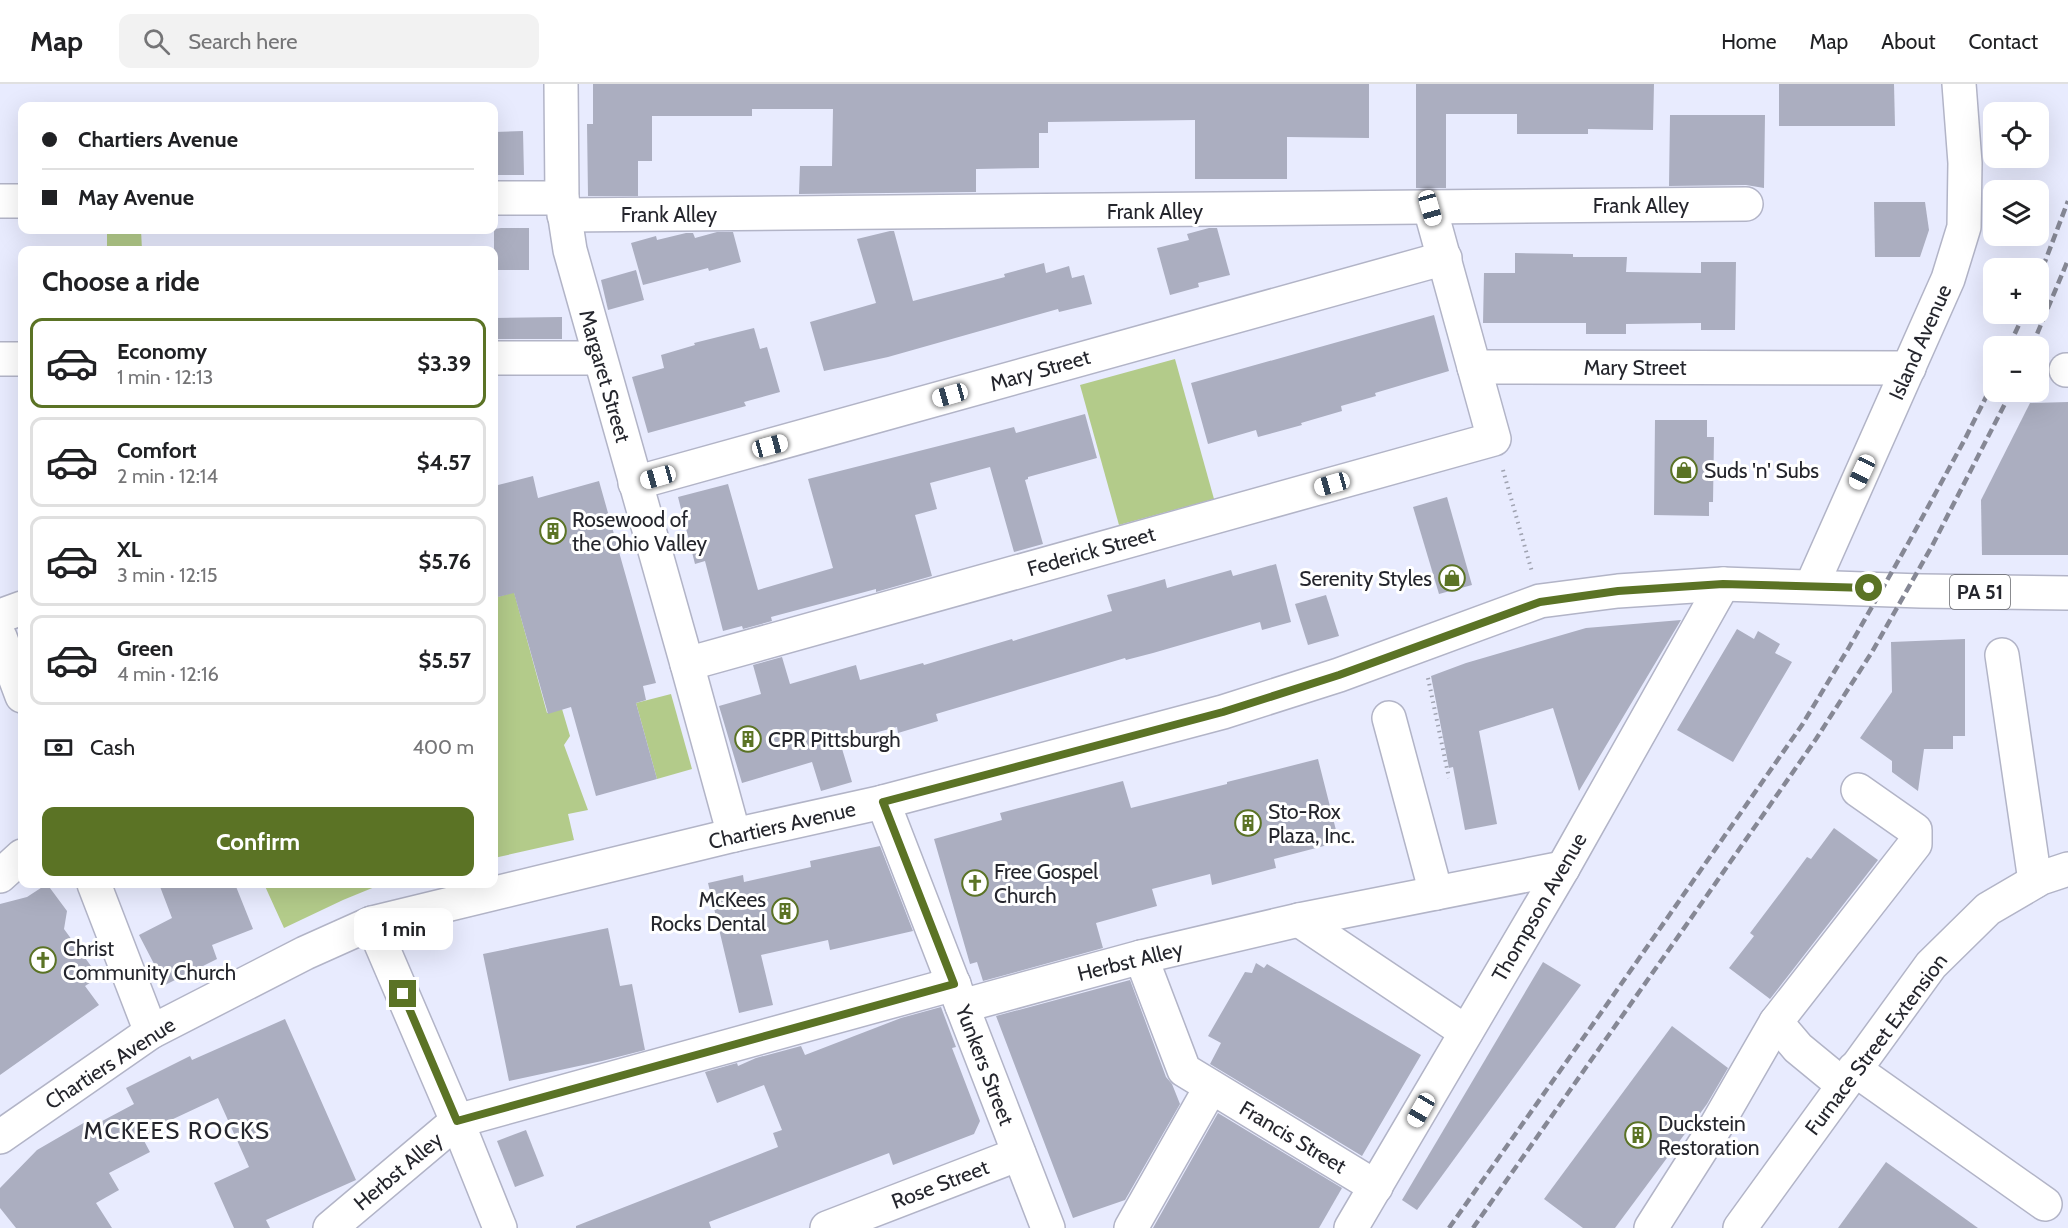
<!DOCTYPE html>
<html lang="en">
<head>
<meta charset="utf-8">
<style>
	:root { --surface:#fff; --page:#f2f2f2; --text:#202124; --muted:#757577; --line:#e0e0e0; --accent:#5b7325 }
	body { margin:0; font-family:Cabin,sans-serif; background:var(--page); color:var(--text); height:100vh; display:flex; flex-direction:column; font-size:22px; white-space:nowrap }
	* { box-sizing:border-box; margin:0 }
	p { font-size:20px; color:var(--muted) }
	.icon { flex:none; width:33px; height:33px; fill:none; stroke:currentColor; stroke-width:2; stroke-linecap:round; stroke-linejoin:round }
	.map { position:relative; flex:1; overflow:hidden }
	.details { position:absolute; left:18px; top:162px; width:480px; height:642px; display:flex; flex-direction:column; background:var(--surface); border-radius:12px; box-shadow:0 6px 24px #0002 }
	.details>* { flex:none }
	.banner { position:absolute; left:18px; top:18px; width:480px; height:132px; border-radius:12px; box-shadow:0 6px 24px #0002; display:grid; align-content:center; height:132px; padding:0 24px; background:var(--surface) }
	.tools { position:absolute; left:1983px; top:18px; display:grid; gap:12px }
	.tools a { display:grid; place-items:center; width:66px; height:66px; border-radius:12px; background:var(--surface); box-shadow:0 6px 24px #0002; font-size:30px }
	.end { position:absolute; width:27px; height:27px; margin:-14px; border:8px solid #5b7325; background:#fff; box-shadow:0 0 0 3px #fff }
	.from { border-radius:50% }
	.bubble { position:absolute; height:42px; border-radius:12px; background:var(--surface); box-shadow:0 6px 24px #0002; font-size:20px; font-weight:700; line-height:42px; text-align:center }
	.car { position:absolute; width:18px; height:36px; margin:-18px -9px; border-radius:8px; box-shadow:0 0 4px 2px #0007; background:linear-gradient(#fff 24%,#345 0 40%,#fff 0 76%,#345 0 86%,#fff 0) }
	.banner b { display:flex; align-items:center; gap:21px; height:57px; font-size:22px }
	.banner b+b { border-top:2px solid var(--line) }
	.banner i { width:15px; height:15px; background:var(--text) }
	ul { padding:0; list-style:none }
	li { display:flex; align-items:center; gap:18px; height:90px; margin:0 12px 9px; padding:0 12px; border:3px solid var(--line); border-radius:12px }
	li div { flex:1 }
	li b { display:block; font-size:22px }
	li em { font-style:normal; font-weight:700 }
	li.current { border-color:var(--accent) }
	li>.icon { width:54px; height:54px; stroke-width:1.5 }
	h2 { padding:0 24px; font-size:27px; line-height:72px }
	.pay { display:flex; align-items:center; gap:15px; height:66px; padding:0 24px; font-size:22px }
	.pay p { margin-inline-start:auto }
	.action { display:flex; gap:12px; margin-top:auto; padding:12px 24px }
	.action a { flex:1; height:69px; border-radius:12px; background:var(--accent); color:#fff; font-size:24px; font-weight:700; line-height:69px; text-align:center }
	header { display:flex; align-items:center; gap:36px; box-sizing:border-box; height:84px; padding:0 30px; background:var(--surface); border-bottom:2px solid var(--line) }
	header strong { font-size:28px }
	nav { display:flex; gap:33px; margin-inline-start:auto; font-size:21px }
	.search { width:420px; height:54px; background:var(--page); display:flex; align-items:center; gap:15px; box-sizing:border-box; padding:0 21px; border-radius:12px; color:var(--muted); font-size:22px }
	.map>svg:first-child { display:block }
	.green { fill:#b3cb8a }
	.building { fill:#abaec0 }
	.lines { fill:none; stroke-linecap:round; stroke-linejoin:round }
	.minor-casing { stroke:#b2b4c7; stroke-width:36 }
	.major-casing { stroke:#b2b4c7; stroke-width:36 }
	.path { stroke:#9fa2b0; stroke-width:4; stroke-dasharray:1.5 4.5; stroke-linecap:butt }
	.minor { stroke:#fff; stroke-width:33 }
	.major { stroke:#fff; stroke-width:33 }
	.rail { stroke:#868895; stroke-width:4.5; stroke-dasharray:9 4.5; stroke-linecap:butt }
	.route { stroke:#5b7325; stroke-width:8 }
	.labels { text-anchor:middle; dominant-baseline:central; stroke-width:6; stroke-linejoin:round; paint-order:stroke }
	.shield { fill:#fff; stroke:#66676c; stroke-width:1.5 }
	.shield-label { font-size:20px; font-weight:bold; fill:#25262d }
	.street-label { font-size:21px; fill:#25262d; stroke:#fff }
	.poi-label { font-size:21px; fill:#25262d; stroke:#fff; text-anchor:start }
	.quarter-label { font-size:24px; letter-spacing:1.5px; fill:#25262d; stroke:#fff }
</style>
</head>
<body>
<header>
<strong>Map</strong>
<div class="search"><svg class="icon" aria-label="search" viewBox="0 0 24 24"><circle cx="10" cy="10" r="6"/><path d="M15 15l6 6"/></svg>Search here</div>
<nav><a>Home</a><a>Map</a><a>About</a><a>Contact</a></nav>
</header>
<div class="map">
<svg width="2068" height="1144" viewBox="0 0 2068 1144">
	<rect width="100%" height="100%" fill="#e8ebfe"/>
	<g class="green">
		<polygon points="107,146 141,146 142,166 107,166"/>
		<polygon points="1175,275 1214,415 1119,441 1080,301"/>
		<polygon points="514,508 547,629 562,625 570,652 564,661 588,726 568,730 574,756 494,774 494,514"/>
		<polygon points="671,610 692,685 657,695 636,619"/>
		<polygon points="264,800 382,800 343,816 284,844"/>
	</g>
	<g class="building">
		<polygon points="593,0 1369,0 1369,54 1287,53 1287,95 1195,95 1195,36 1048,38 1048,49 1039,49 1039,84 976,85 976,108 799,110 800,82 832,82 833,25 752,25 752,32 652,32 652,77 638,77 638,112 588,112 587,40 593,40"/>
		<polygon points="1416,0 1654,0 1653,46 1588,45 1588,50 1517,50 1517,30 1446,30 1446,104 1416,104"/>
		<polygon points="1779,0 1894,0 1895,42 1779,42"/>
		<polygon points="1670,31 1765,31 1764,104 1746,101 1669,102"/>
		<polygon points="523,47 524,91 497,91 497,78 494,78 494,48"/>
		<polygon points="1874,118 1925,118 1929,146 1920,173 1875,173"/>
		<polygon points="501,144 529,144 529,186 494,186 494,145"/>
		<polygon points="1209,144 1217,144 1230,191 1198,199 1199,203 1170,211 1157,164 1189,156 1187,150"/>
		<polygon points="890,147 894,147 913,217 1005,193 1004,190 1044,179 1046,189 1069,182 1072,194 1084,191 1092,220 1059,228 1058,225 888,273 824,287 810,238 876,219 857,155"/>
		<polygon points="717,148 733,148 741,178 709,187 708,184 643,201 631,159 656,152 657,156 686,149 693,149 695,154"/>
		<polygon points="1515,169 1573,170 1573,173 1627,173 1626,188 1701,189 1701,178 1736,178 1735,246 1701,246 1701,239 1626,240 1626,250 1586,250 1586,239 1483,239 1484,189 1515,189"/>
		<polygon points="636,186 644,216 608,226 601,196"/>
		<polygon points="1434,231 1449,287 1375,309 1376,312 1341,322 1342,327 1301,339 1302,341 1258,353 1256,346 1208,360 1191,299"/>
		<polygon points="562,233 562,255 494,255 494,234"/>
		<polygon points="754,244 760,265 767,263 780,308 744,318 746,322 648,349 632,293 664,284 661,271 695,261 694,259"/>
		<polygon points="2068,318 2068,471 1982,471 1981,416 2030,319"/>
		<polygon points="1085,330 1097,374 1028,393 1028,395 1025,396 1043,460 1014,468 990,383 930,399 937,425 915,431 932,492 876,508 876,505 771,533 772,537 743,545 742,542 723,547 705,477 695,480 678,413 728,400 758,506 833,484 808,395 1014,343 1016,349"/>
		<polygon points="1655,336 1707,336 1707,353 1714,353 1713,418 1709,418 1709,432 1654,431"/>
		<polygon points="533,392 538,414 599,397 656,599 643,602 646,616 636,619 657,695 596,712 571,623 548,630 514,509 494,514 494,402"/>
		<polygon points="1447,413 1472,501 1439,510 1413,423"/>
		<polygon points="1276,480 1291,538 1262,546 1260,538 1153,569 1126,576 1125,574 936,630 938,637 898,649 897,643 840,658 852,698 821,707 812,678 742,699 719,622 761,610 753,581 782,573 790,600 856,581 860,596 923,579 924,581 1012,555 1013,557 1112,527 1107,511 1137,503 1165,495 1167,504 1231,486 1233,492"/>
		<polygon points="1326,511 1339,552 1308,561 1295,520"/>
		<polygon points="1681,536 1579,707 1553,624 1479,647 1497,740 1465,746 1453,683 1449,684 1431,592 1466,579 1586,544"/>
		<polygon points="1737,545 1754,555 1758,547 1780,560 1775,569 1792,578 1733,678 1677,646"/>
		<polygon points="1965,555 1965,652 1953,652 1953,665 1924,665 1918,707 1892,688 1892,677 1860,654 1892,608 1891,558"/>
		<polygon points="1318,675 1339,758 1274,775 1276,784 1212,801 1210,790 1152,805 1157,822 1096,839 1103,864 983,897 977,878 970,880 934,755 1002,736 1000,729 1123,697 1131,724 1227,700 1227,698"/>
		<polygon points="1834,744 1878,776 1770,915 1729,884 1754,852 1750,849 1790,796 1807,773 1811,775"/>
		<polygon points="880,762 913,847 830,866 828,856 761,871 773,921 739,929 708,799 743,791 744,798 811,783 810,777"/>
		<polygon points="47,800 67,827 64,845 99,893 85,902 99,921 0,991 0,820 27,813"/>
		<polygon points="159,800 235,800 253,845 212,861 217,875 165,901 139,851 172,834"/>
		<polygon points="608,844 620,902 632,900 645,966 602,977 509,997 483,870"/>
		<polygon points="1543,878 1581,901 1417,1126 1402,1116"/>
		<polygon points="1256,879 1264,884 1267,880 1421,971 1362,1072 1210,980 1221,959 1208,952 1245,888 1252,889"/>
		<polygon points="1130,896 1166,993 1172,1000 1180,1020 1125,1116 1073,1134 996,932"/>
		<polygon points="941,923 956,963 952,964 980,1037 974,1050 893,1081 889,1069 709,1138 711,1144 576,1144 576,1142 778,1063 773,1049 782,1046 764,1001 717,1019 705,988 737,979 738,982 756,974 801,962 805,971 901,934"/>
		<polygon points="285,935 356,1096 266,1136 270,1144 234,1144 214,1099 249,1083 218,1014 171,1036 172,1038 142,1053 150,1068 109,1089 119,1106 96,1119 112,1144 16,1144 0,1124 0,1104 37,1066 87,1037 91,1043 134,1020 126,1004 190,972 192,976"/>
		<polygon points="1672,942 1728,984 1707,1020 1615,1144 1583,1144 1544,1115"/>
		<polygon points="1218,1029 1342,1104 1319,1144 1153,1144"/>
		<polygon points="526,1046 544,1092 515,1103 497,1057"/>
		<polygon points="1886,1078 1978,1144 1838,1144"/>
	</g>
	<g class="lines">
		<g class="minor-casing">
			<g id="minor">
				<polyline points="561,0 562,114 570,166 687,580 734,751"/>
				<polyline points="494,114 562,114"/>
				<polyline points="0,117 22,117"/>
				<polyline points="1430,124 1474,283 1909,284"/>
				<polyline points="564,131 1746,120"/>
				<polyline points="494,274 599,274"/>
				<polyline points="0,275 22,275"/>
				<polyline points="2066,286 2068,286"/>
				<polyline points="635,399 1445,174"/>
				<polyline points="0,532 22,524"/>
				<polyline points="0,553 22,612"/>
				<polyline points="2002,571 2035,797"/>
				<polyline points="687,580 1494,355 1474,283"/>
				<polyline points="1389,634 1436,809"/>
				<polyline points="883,718 1048,1144"/>
				<polyline points="0,792 22,772"/>
				<polyline points="94,800 151,948"/>
				<polyline points="1299,836 1466,948"/>
				<polyline points="372,839 457,1037 500,1144"/>
				<polyline points="1141,873 1184,986 1376,1103"/>
				<polyline points="962,922 1141,873 1299,836 1563,784"/>
				<polyline points="1854,985 2045,1120"/>
				<polyline points="1843,1001 1798,964 1776,938 1915,760 1915,746 1858,706"/>
				<polyline points="330,1144 457,1037 954,900"/>
				<polyline points="827,1144 1019,1070"/>
				<polyline points="1131,1144 1211,1003"/>
				<polyline points="1351,1144 1563,784 1723,500"/>
				<polyline points="1651,1144 1716,1042 1776,938"/>
				<polyline points="1740,1144 1931,881 1988,825 2041,794 2068,785"/>
			</g>
		</g>
		<g class="major-casing">
			<g id="major">
				<polyline points="1812,501 1948,195 1964,143 1965,79 1959,0"/>
				<polyline points="0,1053 151,948 305,869 372,839 734,751 883,718 1223,628 1339,591 1540,517 1618,507 1723,500 1921,507 2068,509"/>
			</g>
		</g>
		<g class="path">
			<polyline points="1503,386 1532,488"/>
			<polyline points="1428,594 1449,694"/>
		</g>
		<use href="#minor" class="minor"/>
		<use href="#major" class="major"/>
		<g class="rail">
			<polyline points="2038,196 2068,117"/>
			<polyline points="2009,262 2024,230"/>
			<polyline points="2032,262 2068,176"/>
			<polyline points="1449,1144 1610,916 1802,641 1848,565 1910,456 1965,355 1994,297"/>
			<polyline points="1473,1144 1701,820 1816,655 1872,568 1932,462 2011,308"/>
		</g>
	</g>
	<g class="lines">
		<polyline class="route" points="403,910 457,1037 954,900 883,718 1223,628 1339,591 1540,518 1618,507 1723,500 1869,504"/>
	</g>
	<defs>
		<g id="shop-ring" transform="scale(1.35)"><circle r="9.5" fill="#fff" stroke="#5b7325" stroke-width="1.5"/><path d="M-5-2.5h2.3a2.7 3.5 0 0 1 5.4 0H5L5.5 6h-11ZM-1.5-2.5h3a1.5 2.3 0 0 0-3 0Z" fill="#5b7325"/></g>
		<g id="building-ring" transform="scale(1.35)"><circle r="9.5" fill="#fff" stroke="#5b7325" stroke-width="1.5"/><path d="M-4-6H4V6H1V3H-1V6H-4ZM-2.5-4.3h1.7v1.8h-1.7ZM.8-4.3h1.7v1.8H.8ZM-2.5-1h1.7V.8h-1.7ZM.8-1h1.7V.8H.8Z" fill="#5b7325"/></g>
		<g id="church-ring" transform="scale(1.35)"><circle r="9.5" fill="#fff" stroke="#5b7325" stroke-width="1.5"/><path d="M-1.2-6h2.4v3.5h3.3v2.4h-3.3V6h-2.4V-.1h-3.3v-2.4h3.3Z" fill="#5b7325"/></g>
	</defs>
	<g fill-rule="evenodd">
		<use href="#shop-ring" x="1684" y="386"/>
		<use href="#building-ring" x="553" y="447"/>
		<use href="#shop-ring" x="1452" y="494"/>
		<use href="#building-ring" x="748" y="655"/>
		<use href="#building-ring" x="1248" y="739"/>
		<use href="#church-ring" x="975" y="799"/>
		<use href="#building-ring" x="785" y="827"/>
		<use href="#church-ring" x="43" y="876"/>
		<use href="#building-ring" x="1638" y="1051"/>
	</g>
	<g class="labels">
		<rect class="shield" x="1950" y="491" width="60" height="34" rx="4.5"/>
		<g class="shield-label">
			<text x="1980" y="508">PA 51</text>
		</g>
		<g class="street-label">
			<text x="1641" y="121">Frank Alley</text>
			<text x="1155" y="127">Frank Alley</text>
			<text x="669" y="130">Frank Alley</text>
			<text transform="translate(1920 258) rotate(-66)">Island Avenue</text>
			<text x="1635" y="283">Mary Street</text>
			<text transform="translate(1040 286) rotate(-16)">Mary Street</text>
			<text transform="translate(605 292) rotate(74)">Margaret Street</text>
			<text transform="translate(1091 467) rotate(-16)">Federick Street</text>
			<text transform="translate(782 741) rotate(-13)">Chartiers Avenue</text>
			<text transform="translate(1539 823) rotate(-60)">Thompson Avenue</text>
			<text transform="translate(1130 877) rotate(-14)">Herbst Alley</text>
			<text transform="translate(1876 960) rotate(-53)">Furnace Street Extension</text>
			<text transform="translate(110 979) rotate(-33)">Chartiers Avenue</text>
			<text transform="translate(985 981) rotate(69)">Yunkers Street</text>
			<text transform="translate(1293 1053) rotate(31)">Francis Street</text>
			<text transform="translate(398 1087) rotate(-40)">Herbst Alley</text>
			<text transform="translate(940 1100) rotate(-21)">Rose Street</text>
		</g>
		<g class="poi-label">
			<text x="1704" y="386">Suds 'n' Subs</text>
			<text x="572" y="435">Rosewood of<tspan x="572" dy="24">the Ohio Valley</tspan></text>
			<text x="1432" y="494" text-anchor="end">Serenity Styles</text>
			<text x="768" y="655">CPR Pittsburgh</text>
			<text x="1268" y="727">Sto-Rox<tspan x="1268" dy="24">Plaza, Inc.</tspan></text>
			<text x="994" y="787">Free Gospel<tspan x="994" dy="24">Church</tspan></text>
			<text x="766" y="815" text-anchor="end">McKees<tspan x="766" dy="24">Rocks Dental</tspan></text>
			<text x="63" y="864">Christ<tspan x="63" dy="24">Community Church</tspan></text>
			<text x="1658" y="1039">Duckstein<tspan x="1658" dy="24">Restoration</tspan></text>
		</g>
		<g class="quarter-label">
			<text x="177" y="1046">MCKEES ROCKS</text>
		</g>
	</g>
</svg>
<div class="tools">
<a><svg class="icon" aria-label="locate" viewBox="0 0 24 24"><circle cx="12" cy="12" r="6"/><path d="M12 2v4M12 18v4M2 12h4M18 12h4"/></svg></a>
<a><svg class="icon" aria-label="layers" viewBox="0 0 24 24"><path d="M12 4l9 5-9 5-9-5zM3 14l9 5 9-5"/></svg></a>
<a>+</a>
<a>−</a>
</div>
<i class="end from" style="left:1869px;top:504px"></i>
<i class="end" style="left:403px;top:910px"></i>
<div class="bubble" style="left:354px;top:824px;width:99px">1 min</div>
<i class="car" style="left:1430px;top:124px;rotate:164deg"></i>
<i class="car" style="left:950px;top:311px;rotate:254deg"></i>
<i class="car" style="left:770px;top:362px;rotate:75deg"></i>
<i class="car" style="left:1862px;top:388px;rotate:205deg"></i>
<i class="car" style="left:658px;top:393px;rotate:254deg"></i>
<i class="car" style="left:1332px;top:400px;rotate:254deg"></i>
<i class="car" style="left:1421px;top:1026px;rotate:210deg"></i>
<div class="banner">
<b><i class="from"></i>Chartiers Avenue</b>
<b><i></i>May Avenue</b>
</div>
<section class="details">
<h2>Choose a ride</h2>
<ul>
<li class="current"><svg class="icon" aria-label="car" viewBox="0 0 24 24"><path d="M5 17H2v-5l4-1 3-4h7l3 4 3 1v5h-3M9 17h6M6 11h13"/><circle cx="7" cy="17" r="2"/><circle cx="17" cy="17" r="2"/></svg><div><b>Economy</b><p>1 min · 12:13</p></div><em>$3.39</em></li>
<li><svg class="icon" aria-label="car" viewBox="0 0 24 24"><path d="M5 17H2v-5l4-1 3-4h7l3 4 3 1v5h-3M9 17h6M6 11h13"/><circle cx="7" cy="17" r="2"/><circle cx="17" cy="17" r="2"/></svg><div><b>Comfort</b><p>2 min · 12:14</p></div><em>$4.57</em></li>
<li><svg class="icon" aria-label="car" viewBox="0 0 24 24"><path d="M5 17H2v-5l4-1 3-4h7l3 4 3 1v5h-3M9 17h6M6 11h13"/><circle cx="7" cy="17" r="2"/><circle cx="17" cy="17" r="2"/></svg><div><b>XL</b><p>3 min · 12:15</p></div><em>$5.76</em></li>
<li><svg class="icon" aria-label="car" viewBox="0 0 24 24"><path d="M5 17H2v-5l4-1 3-4h7l3 4 3 1v5h-3M9 17h6M6 11h13"/><circle cx="7" cy="17" r="2"/><circle cx="17" cy="17" r="2"/></svg><div><b>Green</b><p>4 min · 12:16</p></div><em>$5.57</em></li>
</ul>
<div class="pay"><svg class="icon" aria-label="cash" viewBox="0 0 24 24"><path d="M3 7h18v10H3z"/><circle cx="12" cy="12" r="2"/></svg>Cash<p>400 m</p></div>
<div class="action"><a>Confirm</a></div>
</section>
</div>
</body>
</html>
